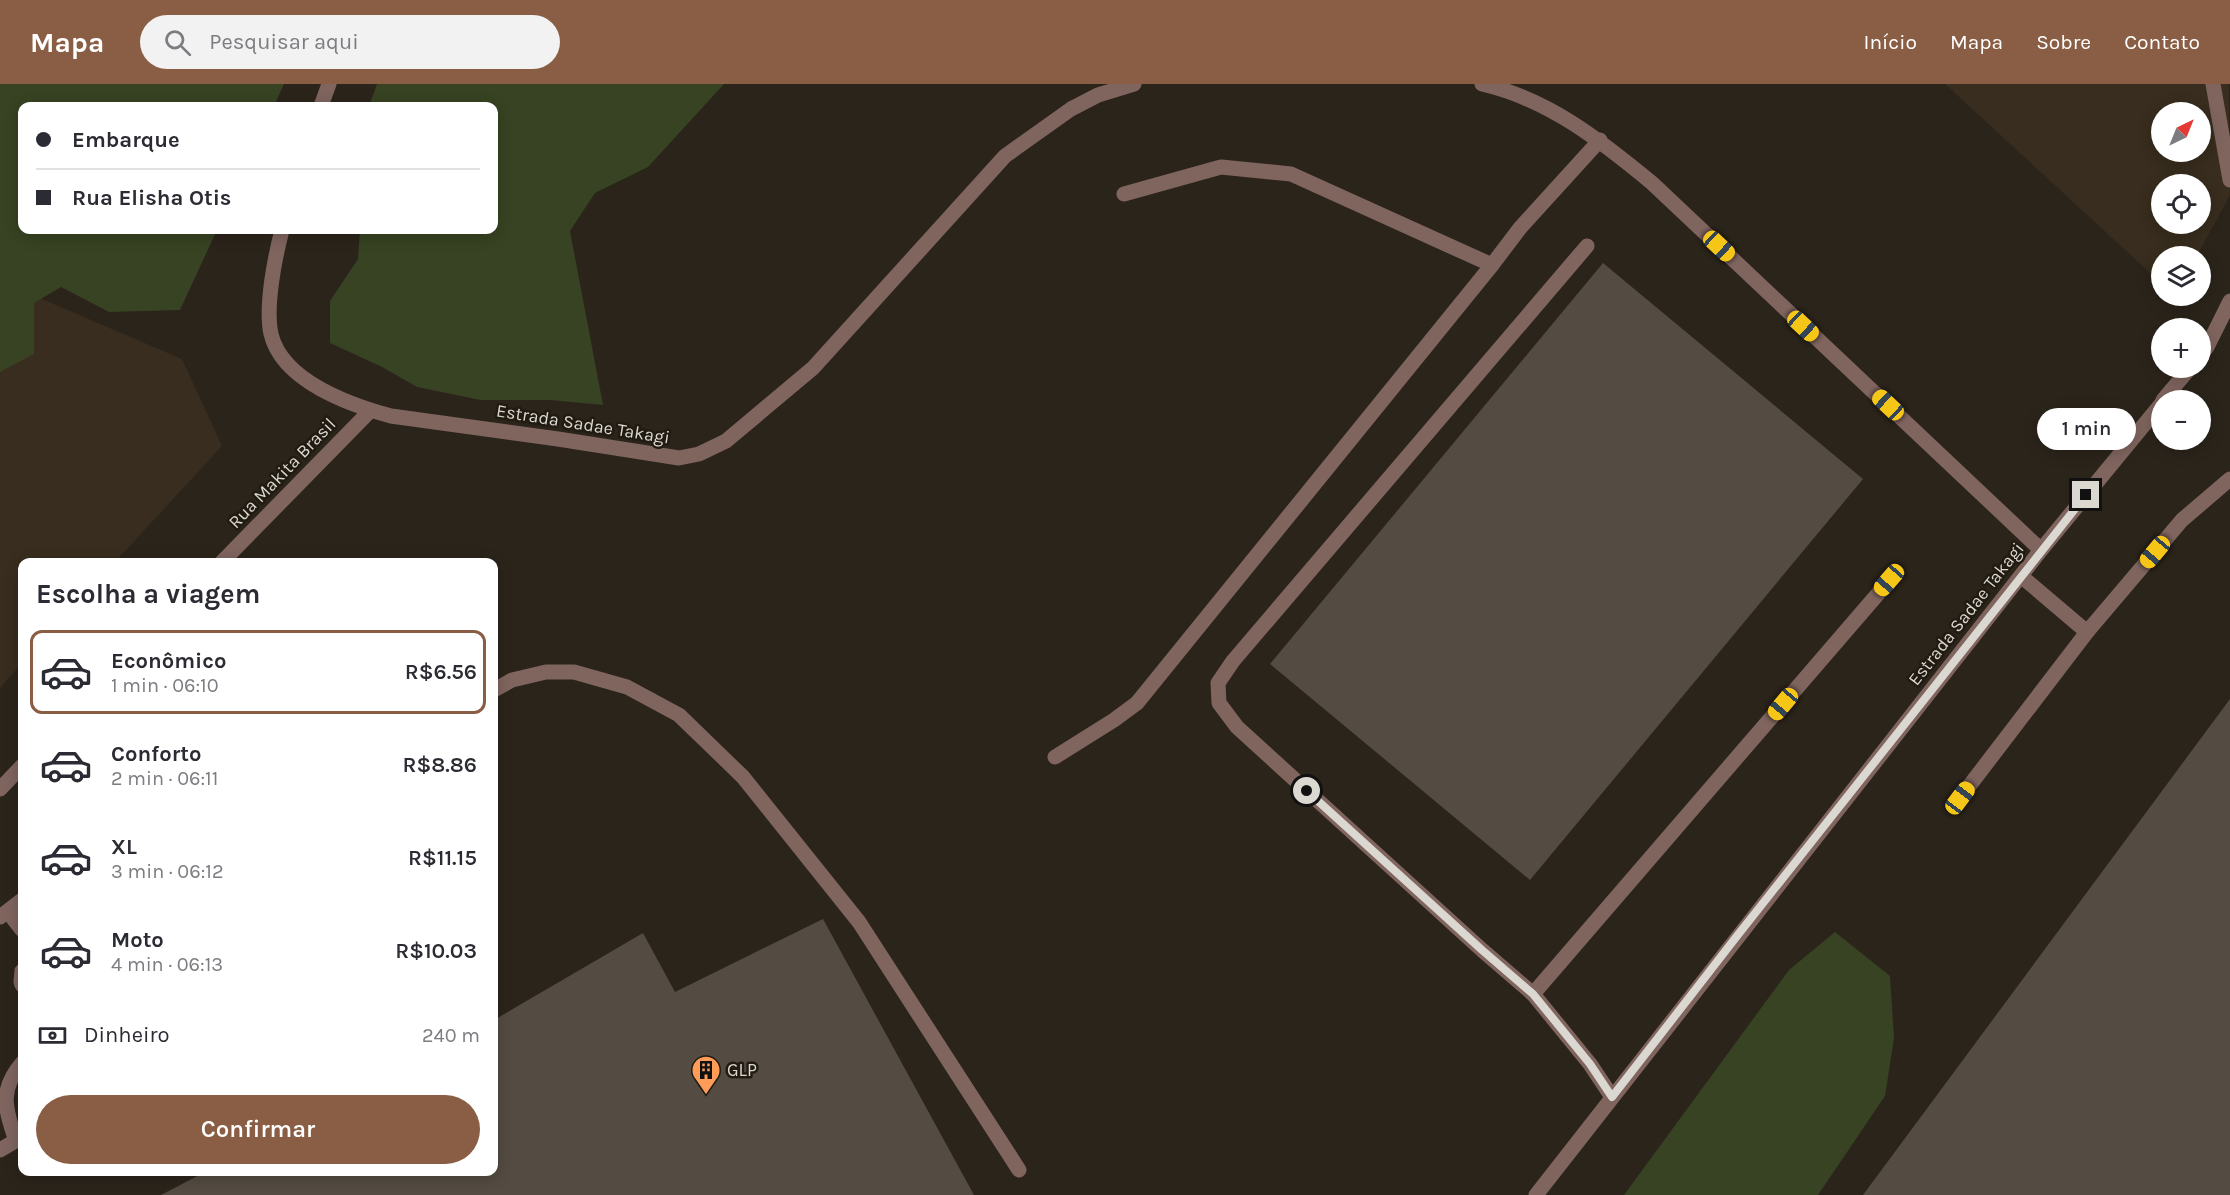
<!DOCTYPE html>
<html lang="pt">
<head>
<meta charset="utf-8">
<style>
	:root { --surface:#fff; --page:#f2f2f3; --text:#2b2b33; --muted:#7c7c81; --line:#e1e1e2; --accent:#8a5e44 }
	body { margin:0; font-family:Karla,sans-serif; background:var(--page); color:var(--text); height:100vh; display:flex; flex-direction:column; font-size:22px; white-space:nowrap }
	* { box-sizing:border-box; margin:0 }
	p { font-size:20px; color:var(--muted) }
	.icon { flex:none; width:33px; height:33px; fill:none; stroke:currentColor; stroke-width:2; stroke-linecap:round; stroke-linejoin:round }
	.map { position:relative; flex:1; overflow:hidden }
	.side { position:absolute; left:18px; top:474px; width:480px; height:618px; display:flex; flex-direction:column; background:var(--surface); border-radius:12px; box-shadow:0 3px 15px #0003 }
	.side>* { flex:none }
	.hud { position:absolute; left:18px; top:18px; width:480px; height:132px; border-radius:12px; box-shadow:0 3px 15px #0003; display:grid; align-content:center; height:132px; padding:0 18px; background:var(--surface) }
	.needle { width:39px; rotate:43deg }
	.fabs { position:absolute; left:2151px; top:18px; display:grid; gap:12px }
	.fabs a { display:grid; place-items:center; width:60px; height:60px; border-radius:50%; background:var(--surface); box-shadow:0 3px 15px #0003; font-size:30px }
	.end { position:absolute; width:27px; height:27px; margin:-14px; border:8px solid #dbd7d1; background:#111; box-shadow:0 0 0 3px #111 }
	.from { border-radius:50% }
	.bubble { position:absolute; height:42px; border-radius:21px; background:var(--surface); box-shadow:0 3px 15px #0003; font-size:20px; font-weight:600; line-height:42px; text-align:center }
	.car { position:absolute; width:18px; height:36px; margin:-18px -9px; border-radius:8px; box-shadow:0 0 4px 2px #0007; background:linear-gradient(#f5c518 24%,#345 0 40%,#f5c518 0 76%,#345 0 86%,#f5c518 0) }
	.hud b { display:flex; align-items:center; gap:21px; height:57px; font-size:22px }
	.hud b+b { border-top:2px solid var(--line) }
	.hud i { width:15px; height:15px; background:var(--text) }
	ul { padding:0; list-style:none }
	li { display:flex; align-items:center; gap:18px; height:84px; margin:0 12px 9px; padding:0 6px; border:3px solid transparent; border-radius:12px }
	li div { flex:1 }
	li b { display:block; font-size:22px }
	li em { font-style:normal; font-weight:600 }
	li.active { border-color:var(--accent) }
	li>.icon { width:54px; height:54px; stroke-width:1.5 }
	h2 { padding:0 18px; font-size:27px; line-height:72px }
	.pay { display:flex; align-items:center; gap:15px; height:66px; padding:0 18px; font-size:22px }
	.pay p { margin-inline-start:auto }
	.primary-button { display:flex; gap:12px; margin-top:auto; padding:12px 18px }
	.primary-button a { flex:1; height:69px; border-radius:36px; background:var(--accent); color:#fff; font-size:24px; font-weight:600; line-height:69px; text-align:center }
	header { display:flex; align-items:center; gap:36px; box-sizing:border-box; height:84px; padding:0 30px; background:var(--accent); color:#fff }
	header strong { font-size:28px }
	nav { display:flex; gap:33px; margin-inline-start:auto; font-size:21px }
	.search { width:420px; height:54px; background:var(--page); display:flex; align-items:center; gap:15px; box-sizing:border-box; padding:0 21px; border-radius:33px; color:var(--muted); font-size:22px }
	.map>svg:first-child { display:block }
	.built { fill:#382d1e; fill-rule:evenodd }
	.green { fill:#374322 }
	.building { fill:#544c42 }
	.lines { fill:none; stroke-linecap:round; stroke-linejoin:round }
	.minor { stroke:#80655f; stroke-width:15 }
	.route { stroke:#dbd7d1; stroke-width:8 }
	.labels { text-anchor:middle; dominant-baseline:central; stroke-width:5; stroke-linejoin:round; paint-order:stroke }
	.street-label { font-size:18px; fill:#dbd7d1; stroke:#211b12 }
	.poi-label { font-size:18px; fill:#dbd7d1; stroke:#211b12; text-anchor:start }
</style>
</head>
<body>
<header>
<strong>Mapa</strong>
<div class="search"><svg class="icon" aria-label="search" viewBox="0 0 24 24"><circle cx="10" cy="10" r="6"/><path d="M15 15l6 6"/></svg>Pesquisar aqui</div>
<nav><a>Início</a><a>Mapa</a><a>Sobre</a><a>Contato</a></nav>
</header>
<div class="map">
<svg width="2230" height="1111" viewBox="0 0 2230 1111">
	<rect width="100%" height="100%" fill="#2b241b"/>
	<g class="built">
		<path d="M1945 0H2229L2230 111 2197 172H2162L2161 199ZM2162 28H2200V68H2162ZM2162 100H2200V140H2162Z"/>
		<polygon points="0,197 182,275 222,362 115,478 22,478 22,579 0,604"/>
	</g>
	<g class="green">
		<polygon points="0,0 284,0 274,22 22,22 22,146 217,146 180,226 109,228 61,203 34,219 34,270 0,288"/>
		<polygon points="377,0 724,0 648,83 595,109 570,147 603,321 550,316 481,316 417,303 382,283 330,259 330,217 358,175 360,146 494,146 494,22 369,22"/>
		<polygon points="1835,848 1890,892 1894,954 1885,1012 1818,1111 1624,1111 1789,886"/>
	</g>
	<g class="building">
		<polygon points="1603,179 1863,395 1530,796 1270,580"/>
		<polygon points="2230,615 2230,1111 1863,1111"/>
		<polygon points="823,835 974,1111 161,1111 205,1088 494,1088 494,936 643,849 675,908"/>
	</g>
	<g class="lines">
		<g class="minor">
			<path d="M1482 0C1548 15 1600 56 1652 99L2041 466 1536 1111"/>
			<polyline points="2213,0 2230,96"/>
			<polyline points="321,22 329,0"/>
			<polyline points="1124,110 1221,83 1291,90 1492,181 1520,144 1600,56"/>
			<path d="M282 146C275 173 265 222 271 250 282 297 350 321 391 332L558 355 679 374 699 370 726 357 813 284 1005 72 1071 25 1098 11 1134 0"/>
			<polyline points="2200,271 2207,263 2230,217"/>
			<polyline points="2163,316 2190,284"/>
			<polyline points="2041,466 2162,319"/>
			<polyline points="222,478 370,327"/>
			<polyline points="2021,492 2087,548"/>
			<polyline points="494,606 512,596 546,588 574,588 627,603 679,631 743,693 859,838 1019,1086"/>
			<polyline points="1055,673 1114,636 1137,619 1492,181"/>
			<polyline points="0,705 22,682"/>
			<polyline points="1960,714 2087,548 2182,436 2230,395"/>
			<polyline points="8,828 22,846"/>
			<polyline points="0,833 22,816"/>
			<polyline points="22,887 21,898 22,901"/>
			<polyline points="1533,910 1482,866 1237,643 1219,619 1218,599 1233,577 1587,162"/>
			<polyline points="1612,1013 1590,980 1533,910 1889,497"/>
			<path d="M16 1057C4 1022 0 1005 22 979"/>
			<polyline points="0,1066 22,1053"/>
		</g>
	</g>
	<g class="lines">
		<polyline class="route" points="1307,707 1482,866 1533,910 1590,980 1612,1013 1737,852 2086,411"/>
	</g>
	<defs>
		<g id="building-pin" transform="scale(1.5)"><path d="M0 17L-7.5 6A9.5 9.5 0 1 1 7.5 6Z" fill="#fe9c58" stroke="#211b12"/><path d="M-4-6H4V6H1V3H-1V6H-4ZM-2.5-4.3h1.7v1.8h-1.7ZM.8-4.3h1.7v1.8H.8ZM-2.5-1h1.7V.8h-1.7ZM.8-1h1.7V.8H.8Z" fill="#111"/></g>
	</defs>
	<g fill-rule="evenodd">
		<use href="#building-pin" x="706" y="986"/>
	</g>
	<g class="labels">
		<g class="street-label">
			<text transform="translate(583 340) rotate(9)">Estrada Sadae Takagi</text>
			<text transform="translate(282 389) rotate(-46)">Rua Makita Brasil</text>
			<text transform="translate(1966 530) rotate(-52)">Estrada Sadae Takagi</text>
		</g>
		<g class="poi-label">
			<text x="727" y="986">GLP</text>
		</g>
	</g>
</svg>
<div class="fabs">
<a><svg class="needle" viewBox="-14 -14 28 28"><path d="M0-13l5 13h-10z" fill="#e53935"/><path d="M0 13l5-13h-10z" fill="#7c7c81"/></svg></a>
<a><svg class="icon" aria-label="locate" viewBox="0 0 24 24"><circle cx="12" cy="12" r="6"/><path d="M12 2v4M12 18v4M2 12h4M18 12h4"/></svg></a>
<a><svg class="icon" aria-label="layers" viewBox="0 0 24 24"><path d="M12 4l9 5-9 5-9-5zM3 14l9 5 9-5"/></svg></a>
<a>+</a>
<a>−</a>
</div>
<i class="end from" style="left:1307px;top:707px"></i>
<i class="end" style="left:2086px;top:411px"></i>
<div class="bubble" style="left:2037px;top:324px;width:99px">1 min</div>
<i class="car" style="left:1719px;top:162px;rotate:133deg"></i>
<i class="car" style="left:1803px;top:242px;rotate:133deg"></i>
<i class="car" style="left:1888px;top:321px;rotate:313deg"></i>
<i class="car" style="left:2155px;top:468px;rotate:220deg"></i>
<i class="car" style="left:1889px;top:496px;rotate:221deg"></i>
<i class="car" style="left:1783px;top:620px;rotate:220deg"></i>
<i class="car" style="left:1960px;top:714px;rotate:37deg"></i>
<div class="hud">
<b><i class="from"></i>Embarque</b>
<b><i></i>Rua Elisha Otis</b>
</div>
<section class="side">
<h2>Escolha a viagem</h2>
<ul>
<li class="active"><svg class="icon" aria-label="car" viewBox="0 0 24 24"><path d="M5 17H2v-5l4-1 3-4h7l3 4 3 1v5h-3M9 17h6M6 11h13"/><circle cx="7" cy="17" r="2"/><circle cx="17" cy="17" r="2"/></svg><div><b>Econômico</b><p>1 min · 06:10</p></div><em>R$6.56</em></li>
<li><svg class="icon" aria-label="car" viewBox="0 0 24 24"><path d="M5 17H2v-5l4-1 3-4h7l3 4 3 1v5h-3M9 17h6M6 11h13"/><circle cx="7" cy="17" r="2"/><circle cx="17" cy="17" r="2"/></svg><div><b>Conforto</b><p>2 min · 06:11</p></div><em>R$8.86</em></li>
<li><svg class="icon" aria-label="car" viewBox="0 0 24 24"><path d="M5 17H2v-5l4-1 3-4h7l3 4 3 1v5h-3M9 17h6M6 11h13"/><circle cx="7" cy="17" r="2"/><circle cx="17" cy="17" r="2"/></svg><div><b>XL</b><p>3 min · 06:12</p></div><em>R$11.15</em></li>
<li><svg class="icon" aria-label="car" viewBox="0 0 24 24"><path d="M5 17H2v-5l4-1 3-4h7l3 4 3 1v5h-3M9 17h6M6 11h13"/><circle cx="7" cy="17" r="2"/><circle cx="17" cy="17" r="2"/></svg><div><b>Moto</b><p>4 min · 06:13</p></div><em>R$10.03</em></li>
</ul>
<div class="pay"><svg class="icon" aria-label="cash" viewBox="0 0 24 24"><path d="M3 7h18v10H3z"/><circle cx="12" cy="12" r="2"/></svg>Dinheiro<p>240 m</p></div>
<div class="primary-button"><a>Confirmar</a></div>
</section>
</div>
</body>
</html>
